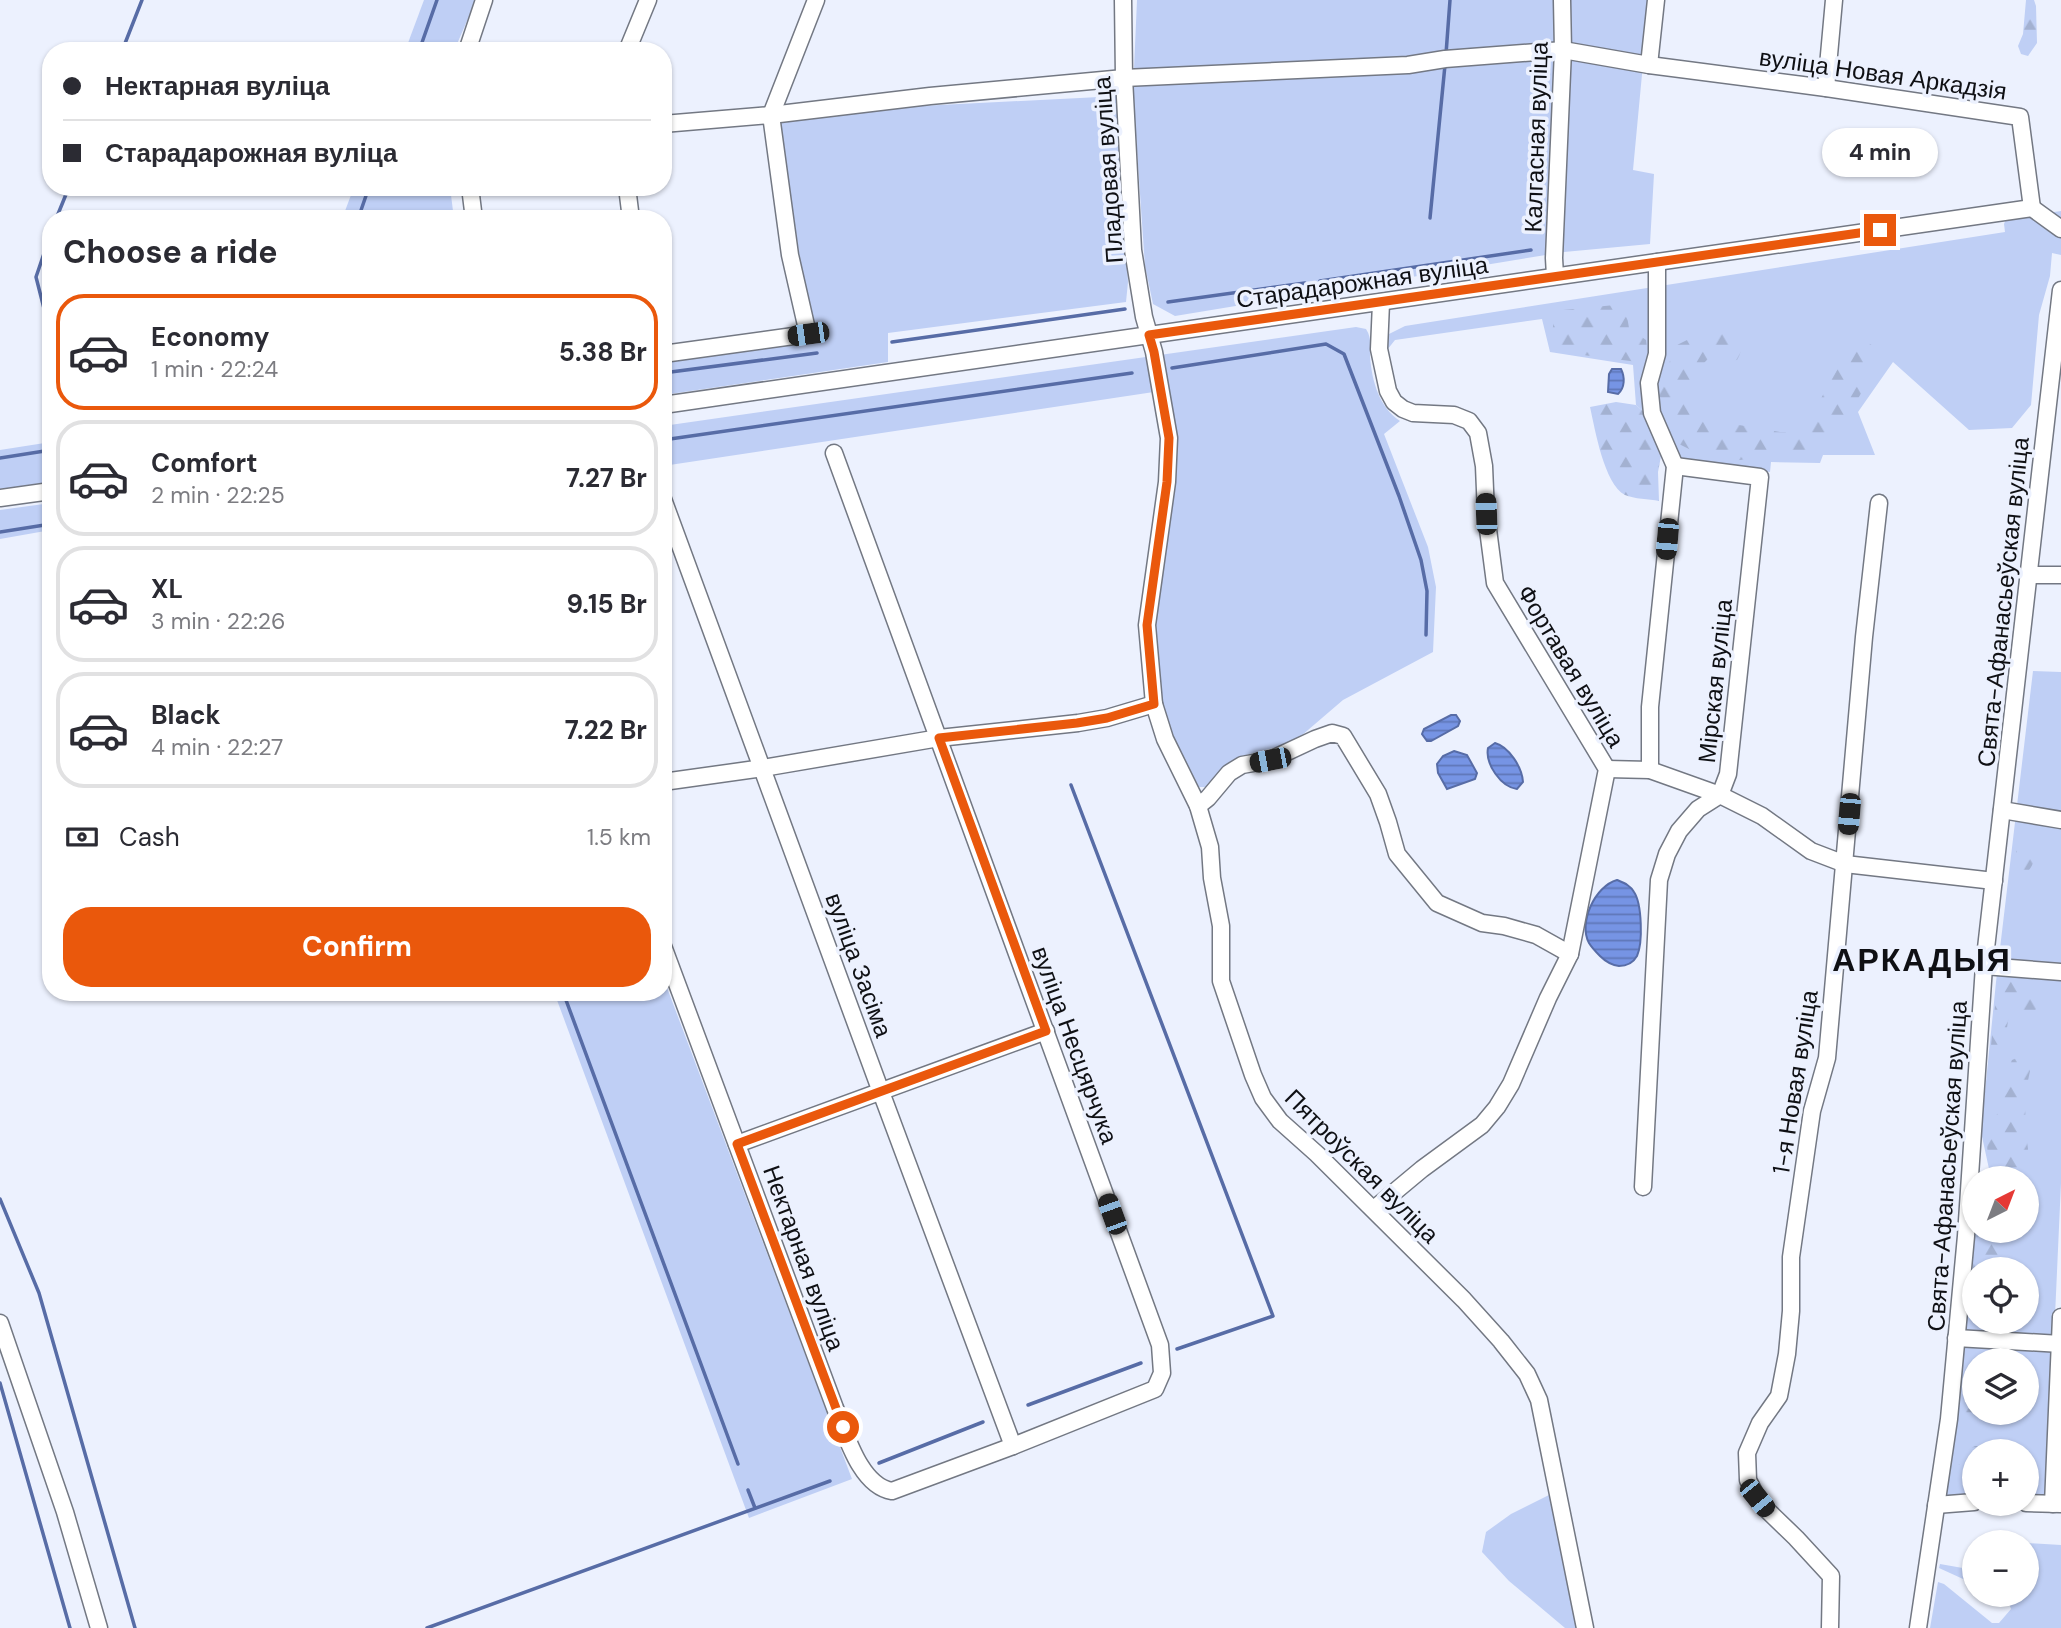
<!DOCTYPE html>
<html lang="en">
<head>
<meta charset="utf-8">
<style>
	:root { --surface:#fff; --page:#f2f2f3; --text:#2b2b33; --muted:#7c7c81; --line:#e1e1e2; --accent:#ea580c }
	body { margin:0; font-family:"DM Sans",sans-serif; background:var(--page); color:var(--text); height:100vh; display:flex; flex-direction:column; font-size:26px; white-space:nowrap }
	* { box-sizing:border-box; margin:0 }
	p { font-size:23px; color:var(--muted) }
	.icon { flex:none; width:38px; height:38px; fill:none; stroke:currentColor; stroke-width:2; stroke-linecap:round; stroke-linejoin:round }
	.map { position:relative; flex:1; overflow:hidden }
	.side { position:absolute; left:42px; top:210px; width:630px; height:791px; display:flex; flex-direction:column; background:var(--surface); border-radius:28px; box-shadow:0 2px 5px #0004 }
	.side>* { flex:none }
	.guide { position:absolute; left:42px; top:42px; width:630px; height:154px; border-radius:28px; box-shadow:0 2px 5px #0004; display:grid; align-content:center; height:154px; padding:0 21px; background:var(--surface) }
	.needle { width:46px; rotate:42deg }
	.fabs { position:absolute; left:1962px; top:1166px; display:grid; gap:14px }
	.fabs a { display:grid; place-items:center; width:77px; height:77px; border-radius:50%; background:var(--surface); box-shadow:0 2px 5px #0004; font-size:35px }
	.end { position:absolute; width:32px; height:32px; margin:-16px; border:9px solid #ea580c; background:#fff; box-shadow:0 0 0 4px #fff }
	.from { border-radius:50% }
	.bubble { position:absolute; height:49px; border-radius:24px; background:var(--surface); box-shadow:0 2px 5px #0004; font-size:23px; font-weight:700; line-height:49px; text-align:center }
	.car { position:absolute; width:21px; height:42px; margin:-21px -10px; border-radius:9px; box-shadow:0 0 5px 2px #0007; background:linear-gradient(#222 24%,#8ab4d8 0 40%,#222 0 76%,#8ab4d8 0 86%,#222 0) }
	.guide b { display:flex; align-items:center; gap:24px; height:66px; font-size:26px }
	.guide b+b { border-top:2px solid var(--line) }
	.guide i { width:18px; height:18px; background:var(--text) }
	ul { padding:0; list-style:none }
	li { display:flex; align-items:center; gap:21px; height:116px; margin:0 14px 10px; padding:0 7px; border:4px solid var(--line); border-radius:28px }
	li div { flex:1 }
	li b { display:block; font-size:26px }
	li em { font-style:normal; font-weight:700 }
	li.selected { border-color:var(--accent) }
	li>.icon { width:63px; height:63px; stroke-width:1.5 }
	h2 { padding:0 21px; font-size:32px; line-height:84px }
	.pay { display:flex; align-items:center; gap:18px; height:77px; padding:0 21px; font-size:26px }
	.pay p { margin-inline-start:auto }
	.button { display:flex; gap:14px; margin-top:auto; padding:14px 21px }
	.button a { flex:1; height:80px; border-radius:28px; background:var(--accent); color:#fff; font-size:28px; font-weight:700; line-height:80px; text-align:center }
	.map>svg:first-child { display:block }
	.grass { fill:#bfcff5; fill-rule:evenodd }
	.forest { fill:url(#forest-firs) }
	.water { fill:url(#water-rules); stroke:#576ca6; stroke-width:2 }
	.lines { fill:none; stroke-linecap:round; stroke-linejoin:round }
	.stream { stroke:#576ca6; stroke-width:3.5 }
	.minor-casing { stroke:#737883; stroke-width:19 }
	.minor { stroke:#fff; stroke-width:16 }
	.route { stroke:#ea580c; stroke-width:9 }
	.labels { text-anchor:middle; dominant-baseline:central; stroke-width:7; stroke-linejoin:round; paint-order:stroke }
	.street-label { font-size:24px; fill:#0f1014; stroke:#ecf1fe }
	.district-label { font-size:32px; font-weight:bold; letter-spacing:2px; fill:#0f1014; stroke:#ecf1fe }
</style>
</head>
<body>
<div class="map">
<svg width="2061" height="1628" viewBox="0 0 2061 1628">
	<defs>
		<pattern id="forest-firs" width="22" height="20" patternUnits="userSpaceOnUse" patternTransform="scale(1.75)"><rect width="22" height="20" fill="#bfcff5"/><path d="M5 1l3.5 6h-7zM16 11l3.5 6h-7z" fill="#a3b1d1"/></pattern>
		<pattern id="water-rules" width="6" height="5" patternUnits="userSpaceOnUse" patternTransform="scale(1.75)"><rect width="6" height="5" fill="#7694e4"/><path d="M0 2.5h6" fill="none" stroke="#5f77b8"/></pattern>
	</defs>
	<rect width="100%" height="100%" fill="#ecf1fe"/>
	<g class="grass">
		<polygon points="424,0 476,0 454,51 405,51"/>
		<polygon points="1137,0 1649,0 1633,170 1654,174 1650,244 1564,252 1175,316 1153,304 1145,266 1133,92"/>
		<polygon points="1119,96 1128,282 1126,302 888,333 888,362 663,395 663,360 819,340 807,307 780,123 920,106"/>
		<polygon points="354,187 450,187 454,219 342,219"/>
		<polygon points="2061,211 2061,255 2052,253 2050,276 2039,315 2031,405 2012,428 1969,430 1893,362 1858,412 1875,455 1823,455 1820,463 1771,462 1770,472 1679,461 1645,413 1636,405 1633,365 1550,352 1542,319 1395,340 1387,350 1387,335 1405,326 2005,232 2004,224 2006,219"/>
		<path d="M1356 327 1366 329C1372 338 1370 347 1370 357 1372 381 1379 407 1400 421L1384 434 1428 547 1436 587 1433 652 1343 700 1301 736 1284 745 1242 756 1223 768 1206 787H1199L1168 730 1155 680 1152 631 1167 390 663 466V426Z"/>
		<polygon points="51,442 51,482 0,489 0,450"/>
		<polygon points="51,503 51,530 0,539 0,510"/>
		<path d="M2033 671 2061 672V1183L2047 1493 2042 1497H2027L2026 1451H1974V1497L1946 1496 1975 1233 1976 1230H2026V1178H1991L1981 1132 1996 982ZM1974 1269H2026V1321H1974ZM1974 1360H2026V1412H1974Z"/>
		<polygon points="663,977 852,1479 749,1518 554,992 663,992"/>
		<polygon points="1549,1495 1578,1628 1565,1628 1509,1581 1482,1552 1486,1532 1511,1514"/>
		<polygon points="2027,1543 2061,1545 2061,1628 1930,1628 1938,1582 1944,1584 1992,1623 1999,1623 2011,1609 2007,1598 1998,1594 2014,1594 2016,1603 2016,1594 2026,1594"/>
		<polygon points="1940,1564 1974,1570 1974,1584 1939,1568"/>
	</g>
	<g class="forest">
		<polygon points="2026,0 2034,0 2036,6 2037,43 2028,56 2021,54 2018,46 2023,34"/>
		<polygon points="1615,305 1627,316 1629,328 1646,340 1648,356 1638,362 1583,355 1560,348 1552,336 1554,317 1563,310"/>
		<path d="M1734 329 1740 332C1741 342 1743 351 1737 360L1728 361 1713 354C1701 365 1687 382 1686 400 1686 405 1690 412 1692 417L1780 432H1799L1806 425 1854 340H1865L1878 350 1877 365 1838 434 1809 451 1732 461 1693 451 1669 439 1658 416 1659 386 1667 374 1673 347 1703 332Z"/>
		<path d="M1616 402 1636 405 1645 413 1662 451 1658 472 1659 501C1649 499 1634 499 1625 495 1604 484 1595 429 1590 407Z"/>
		<path d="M2024 835 2035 840C2038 853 2034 869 2022 876L2016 873 2014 866 2018 839Z"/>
		<path d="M2005 973 2034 974 2038 980C2038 996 2039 1011 2028 1025L2019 1022 2015 1011H2011C2004 1026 2009 1052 1997 1062L1993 1061 1990 1055 1998 977Z"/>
		<path d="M2019 1057 2026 1060 2030 1071 2026 1090 2025 1126 2028 1149 2022 1178H1994C1988 1160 1983 1142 1993 1123 1996 1116 1999 1111 2001 1103 2005 1085 2004 1078 2012 1060Z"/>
		<polygon points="1977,1230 2022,1230 2017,1250 1999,1269 1974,1269 1974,1321 1994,1321 1991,1329 1987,1331 1977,1328 1968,1316"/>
		<polygon points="1976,1346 1986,1351 1989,1360 1974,1360 1974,1412 1986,1412 1977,1422 1972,1423 1964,1415 1962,1409 1968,1352"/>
		<path d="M1975 1446H1981L1989 1451H1974V1494L1961 1489C1953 1473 1959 1453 1975 1446Z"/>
	</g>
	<g class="water">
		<path d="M1612 369H1621C1625 377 1625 388 1618 394L1608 392 1609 374Z"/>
		<polygon points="1451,715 1456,715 1460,721 1458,726 1431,741 1427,741 1422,734 1424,729"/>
		<path d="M1495 743C1509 747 1522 767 1523 782L1517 789C1501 787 1485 764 1488 748Z"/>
		<polygon points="1454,751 1467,755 1477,773 1475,779 1447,789 1438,773 1437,764 1443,756"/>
		<path d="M1617 880C1624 883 1630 885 1634 892 1642 904 1643 943 1637 956 1633 963 1627 966 1619 966 1611 965 1605 961 1600 956 1596 952 1592 948 1589 943 1578 923 1595 886 1617 880Z"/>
	</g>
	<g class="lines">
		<g class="stream">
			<polyline points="122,51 142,0"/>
			<polyline points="419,51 437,0"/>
			<polyline points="1446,54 1450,0"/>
			<polyline points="1430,218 1445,65"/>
			<polyline points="56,219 69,187"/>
			<polyline points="358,219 369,187"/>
			<polyline points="51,233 36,277 51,336"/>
			<polyline points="1320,281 1531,250"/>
			<polyline points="1168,302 1305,283"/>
			<polyline points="892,342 1125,309"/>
			<polyline points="1172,368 1326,344 1344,354 1399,496 1421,560 1427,591 1426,635"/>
			<polyline points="663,373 817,353"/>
			<polyline points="663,440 1132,373"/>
			<polyline points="0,458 51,450"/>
			<polyline points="0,532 51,524"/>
			<polyline points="1071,785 1273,1316 1177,1349"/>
			<polyline points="563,992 738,1464"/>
			<polyline points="0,1199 39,1293 135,1628"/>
			<polyline points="0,1383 70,1628"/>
			<polyline points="1028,1405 1141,1363"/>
			<polyline points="879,1463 983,1422"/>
			<polyline points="748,1490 755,1508"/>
			<polyline points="427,1628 830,1481"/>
		</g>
		<g class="minor-casing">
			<g id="minor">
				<polyline points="1123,0 1124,78 1133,250 1144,317 1154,352 1169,438 1167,482 1147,625 1154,704 1165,739 1198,806 1210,847 1212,878 1221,926 1221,981 1253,1075 1263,1098 1280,1121 1317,1154 1464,1300 1501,1341 1527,1374 1539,1400 1585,1628"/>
				<polyline points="467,51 484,0"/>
				<polyline points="627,51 648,0"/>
				<polyline points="1649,65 1656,0"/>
				<polyline points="1826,88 1834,0"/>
				<polyline points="663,124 771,115 930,96 1124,78 1408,65 1445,59 1563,50 1649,65 1826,88 2020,117 2032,208"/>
				<polyline points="470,187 474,219"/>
				<polyline points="627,187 631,219"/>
				<polyline points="1555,276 1554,258 1563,50 1562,0"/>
				<polyline points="663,354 808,334 790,255 771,115 816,0"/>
				<polyline points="663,405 2032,208 2061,229"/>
				<polyline points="0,498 51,491"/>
				<polyline points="663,499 881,1092 1013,1446"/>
				<polyline points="2030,575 2061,575"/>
				<polyline points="1607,769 1650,770 1720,795 1762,816 1811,851 1845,864 1994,881"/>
				<polyline points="1650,770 1650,707 1675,466 1652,413 1649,383 1657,354 1657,262"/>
				<polyline points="663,782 763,768 939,738 1078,723 1107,718 1154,704"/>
				<polyline points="1198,806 1208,798 1229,773 1242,765 1270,760 1315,739 1332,733 1343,736 1378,794 1388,822 1397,854 1437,903 1482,923 1504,926 1536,935 1570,954"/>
				<polyline points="2002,810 2061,820"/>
				<path d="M663 946 835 1408C846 1434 860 1486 892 1491L1013 1446 1155 1389 1162 1373 1160 1345 834 453"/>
				<polyline points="1984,966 2061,972"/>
				<polyline points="737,1144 1046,1031"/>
				<polyline points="1643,1187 1659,880 1667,854 1679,831 1698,809 1720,795 1728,774 1760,477 1675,466"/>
				<polyline points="1374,1209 1422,1169 1482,1125 1497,1107 1511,1084 1548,998 1570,954 1607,769 1495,583 1486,514 1484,466 1478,433 1469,421 1454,415 1413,413 1403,409 1394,402 1388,391 1379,349 1381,303"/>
				<polyline points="0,1323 65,1512 99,1628"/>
				<polyline points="1956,1338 2061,1344"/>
				<polyline points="2026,1503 2061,1504"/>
				<polyline points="2053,1504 2061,1317"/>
				<polyline points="1936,1505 1974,1502"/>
				<polyline points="1830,1628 1831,1576 1796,1538 1766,1509 1757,1498 1748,1480 1747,1453 1760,1423 1779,1396 1787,1354 1791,1311 1791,1257 1812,1111 1827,1058 1864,637 1879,503"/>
				<polyline points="1918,1628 1949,1419 1966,1236 1984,966 2061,290"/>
			</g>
		</g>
		<use href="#minor" class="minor"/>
	</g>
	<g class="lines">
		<polyline class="route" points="843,1427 737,1144 1046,1031 939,738 1077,723 1107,718 1154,704 1147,625 1167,482 1169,438 1154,352 1149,335 1880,230"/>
	</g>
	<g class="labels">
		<g class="street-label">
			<text transform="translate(1883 74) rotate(8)">вуліца Новая Аркадзія</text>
			<text transform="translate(1536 137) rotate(-88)">Калгасная вуліца</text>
			<text transform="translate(1108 170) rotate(-94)">Пладовая вуліца</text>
			<text transform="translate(1362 282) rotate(-8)">Старадарожная вуліца</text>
			<text transform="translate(2003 602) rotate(-84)">Свята-Афанасьеўская вуліца</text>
			<text transform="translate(1571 666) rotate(59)">Фортавая вуліца</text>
			<text transform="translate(1715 681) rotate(-84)">Мірская вуліца</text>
			<text transform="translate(859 965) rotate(70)">вуліца Засіма</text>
			<text transform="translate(1075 1045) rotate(70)">вуліца Несцярчука</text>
			<text transform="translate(1795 1082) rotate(-81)">1-я Новая вуліца</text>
			<text transform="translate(1362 1166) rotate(45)">Пятроўская вуліца</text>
			<text transform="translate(1947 1166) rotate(-86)">Свята-Афанасьеўская вуліца</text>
			<text transform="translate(804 1258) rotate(70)">Нектарная вуліца</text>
		</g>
		<g class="district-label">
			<text x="1922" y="960">АРКАДЫЯ</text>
		</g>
	</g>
</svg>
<div class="fabs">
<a><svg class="needle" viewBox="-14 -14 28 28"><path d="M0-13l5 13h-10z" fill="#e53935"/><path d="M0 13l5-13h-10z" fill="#7c7c81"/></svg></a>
<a><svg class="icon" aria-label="locate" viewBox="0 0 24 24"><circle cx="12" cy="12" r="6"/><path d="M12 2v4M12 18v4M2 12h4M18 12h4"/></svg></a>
<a><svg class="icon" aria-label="layers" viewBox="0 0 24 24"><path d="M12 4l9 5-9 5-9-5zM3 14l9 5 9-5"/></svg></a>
<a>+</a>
<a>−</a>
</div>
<i class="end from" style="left:843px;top:1427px"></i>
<i class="end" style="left:1880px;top:230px"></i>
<div class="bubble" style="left:1822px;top:128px;width:116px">4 min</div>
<i class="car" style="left:808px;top:334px;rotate:262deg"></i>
<i class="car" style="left:1486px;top:514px;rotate:358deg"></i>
<i class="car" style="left:1667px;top:539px;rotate:185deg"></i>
<i class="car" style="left:1270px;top:760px;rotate:259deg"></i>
<i class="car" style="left:1849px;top:814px;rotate:185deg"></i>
<i class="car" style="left:1112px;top:1214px;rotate:340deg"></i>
<i class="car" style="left:1757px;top:1498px;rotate:141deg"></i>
<div class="guide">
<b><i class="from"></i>Нектарная вуліца</b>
<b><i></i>Старадарожная вуліца</b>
</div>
<section class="side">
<h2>Choose a ride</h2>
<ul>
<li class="selected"><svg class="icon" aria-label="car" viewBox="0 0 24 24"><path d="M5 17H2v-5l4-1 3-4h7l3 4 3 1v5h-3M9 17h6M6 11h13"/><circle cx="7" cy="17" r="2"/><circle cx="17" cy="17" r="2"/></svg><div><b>Economy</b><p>1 min · 22:24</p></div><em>5.38 Br</em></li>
<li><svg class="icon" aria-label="car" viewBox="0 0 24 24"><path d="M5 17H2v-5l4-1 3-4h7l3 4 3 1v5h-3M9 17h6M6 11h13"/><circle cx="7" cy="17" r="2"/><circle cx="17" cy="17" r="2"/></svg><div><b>Comfort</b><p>2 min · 22:25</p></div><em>7.27 Br</em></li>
<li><svg class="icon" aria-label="car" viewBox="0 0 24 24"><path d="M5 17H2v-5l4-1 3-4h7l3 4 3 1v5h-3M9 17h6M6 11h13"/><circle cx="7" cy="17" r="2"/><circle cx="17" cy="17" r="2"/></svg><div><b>XL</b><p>3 min · 22:26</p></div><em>9.15 Br</em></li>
<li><svg class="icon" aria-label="car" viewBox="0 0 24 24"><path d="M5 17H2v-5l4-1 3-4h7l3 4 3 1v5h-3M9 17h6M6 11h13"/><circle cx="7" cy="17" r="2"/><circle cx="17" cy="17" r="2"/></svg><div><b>Black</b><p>4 min · 22:27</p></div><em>7.22 Br</em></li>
</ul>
<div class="pay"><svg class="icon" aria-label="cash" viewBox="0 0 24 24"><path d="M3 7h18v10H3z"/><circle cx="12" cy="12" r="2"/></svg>Cash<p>1.5 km</p></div>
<div class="button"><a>Confirm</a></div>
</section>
</div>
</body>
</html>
